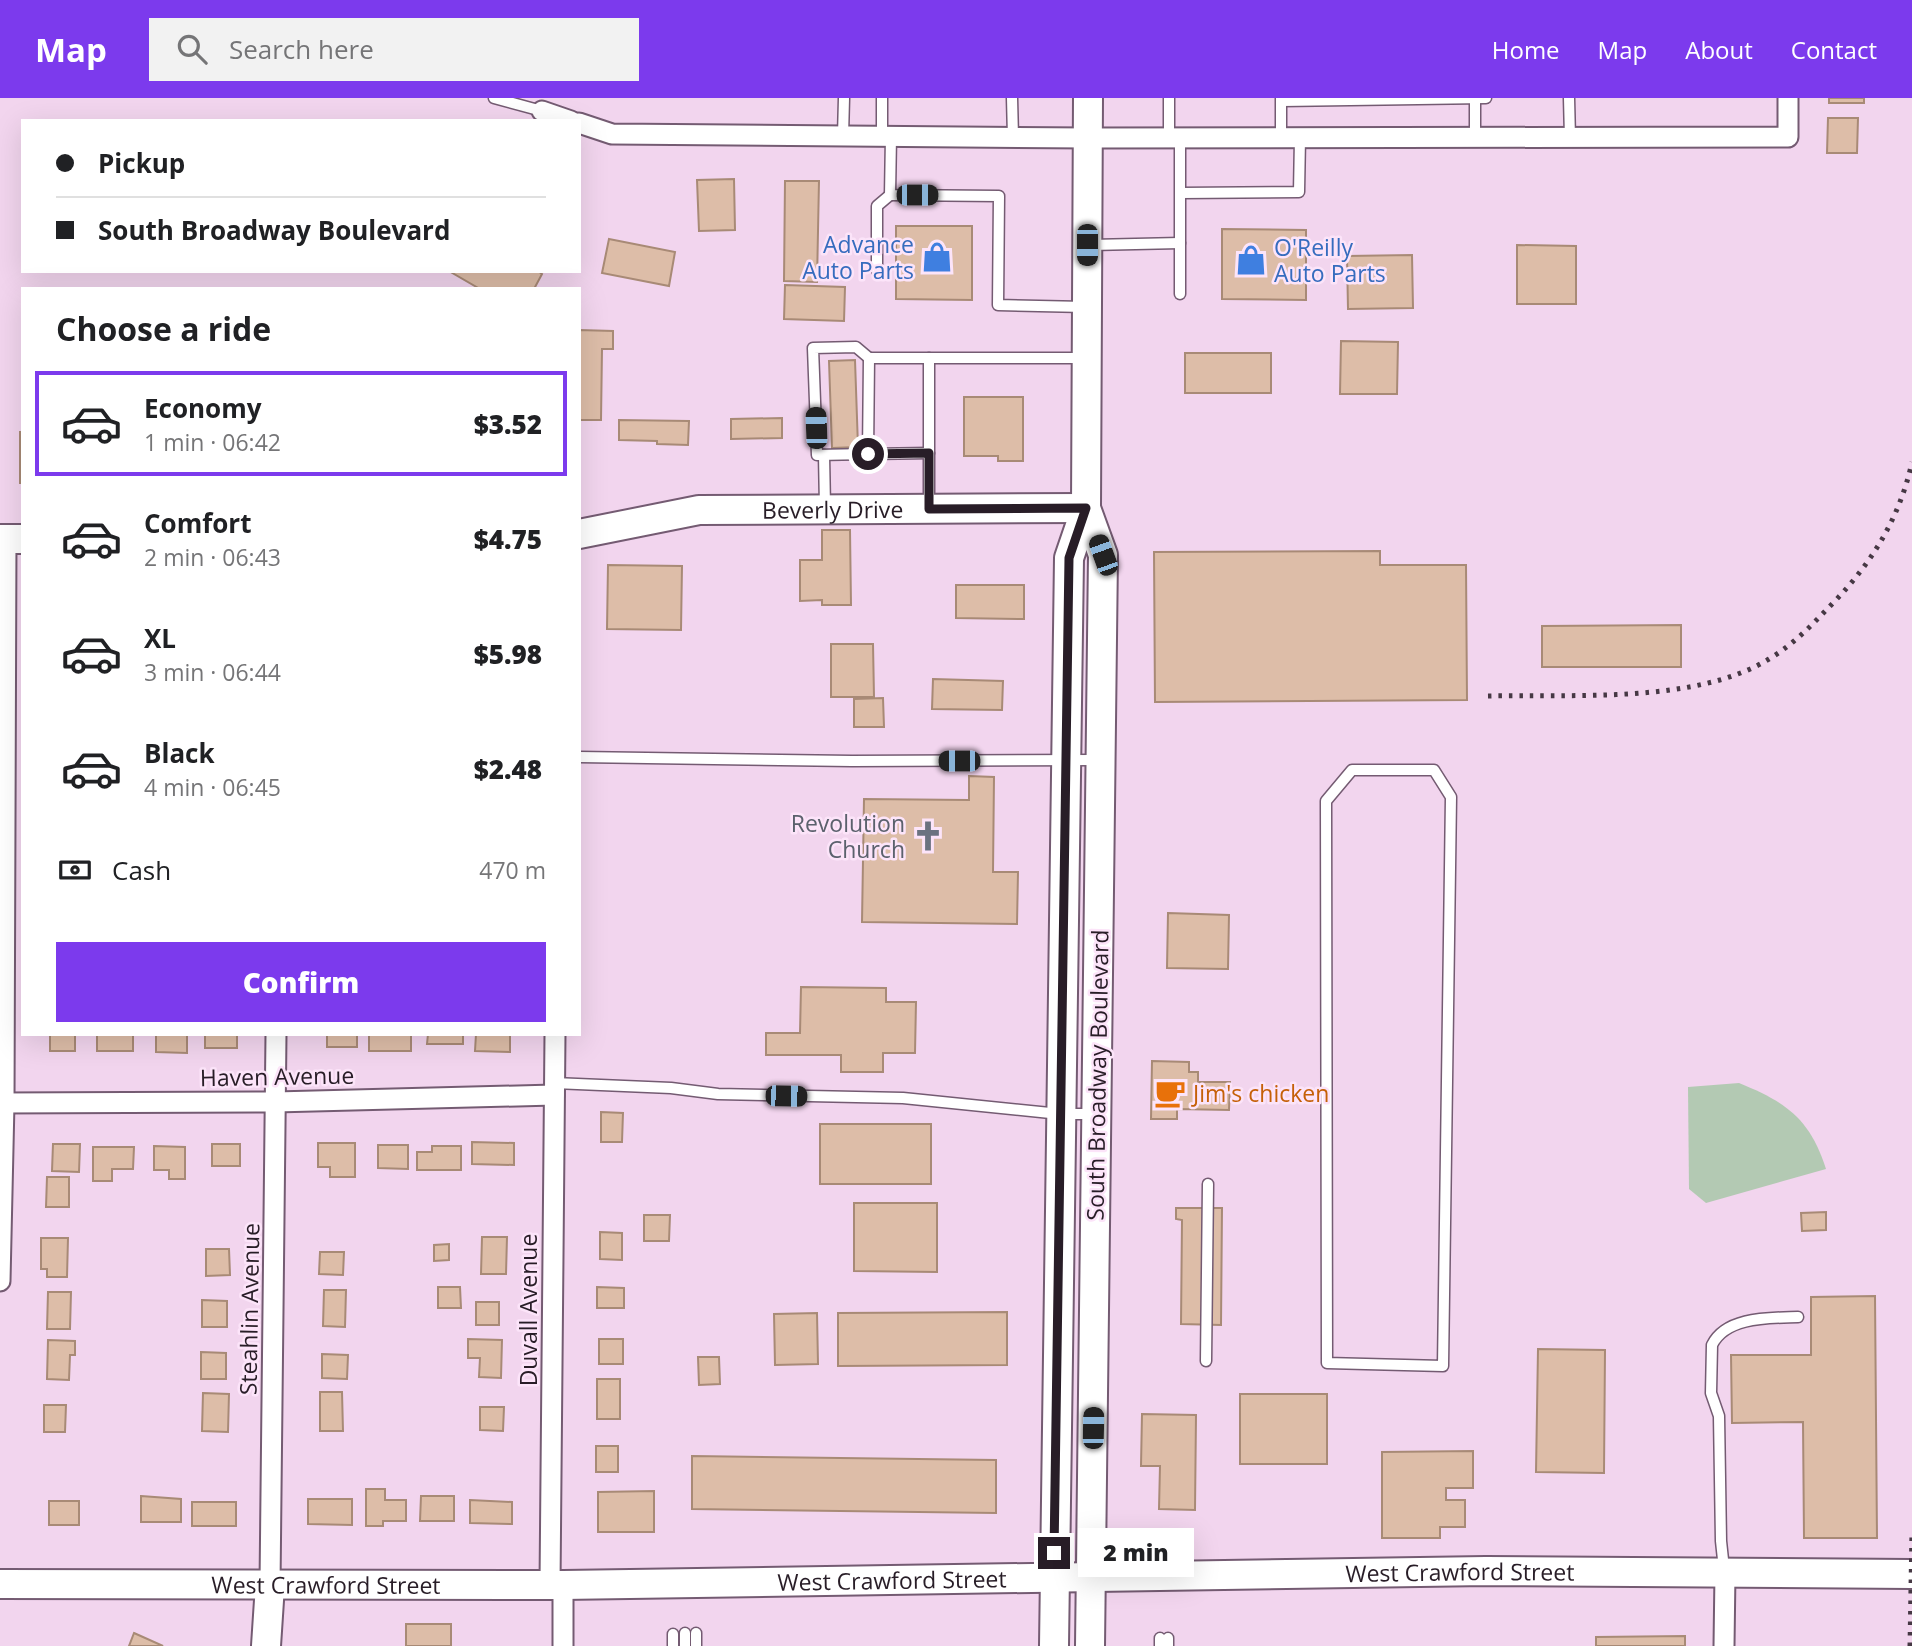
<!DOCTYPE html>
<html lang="en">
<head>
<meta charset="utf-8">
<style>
	:root { --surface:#fff; --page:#f2f2f2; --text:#202124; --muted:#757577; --line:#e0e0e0; --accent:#7c3aed }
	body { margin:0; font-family:"Open Sans",sans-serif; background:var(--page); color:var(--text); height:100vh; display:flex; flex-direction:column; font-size:26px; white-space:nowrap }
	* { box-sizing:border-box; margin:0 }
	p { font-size:23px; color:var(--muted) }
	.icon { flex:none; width:38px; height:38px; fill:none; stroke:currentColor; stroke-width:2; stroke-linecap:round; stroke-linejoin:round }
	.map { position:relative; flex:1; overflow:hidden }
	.side { position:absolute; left:21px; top:189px; width:560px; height:749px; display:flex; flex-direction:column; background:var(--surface); border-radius:0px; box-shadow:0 7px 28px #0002 }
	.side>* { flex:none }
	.banner { position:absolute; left:21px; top:21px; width:560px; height:154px; border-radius:0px; box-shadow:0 7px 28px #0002; display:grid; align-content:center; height:154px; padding:0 35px; background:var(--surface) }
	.end { position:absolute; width:32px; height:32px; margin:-16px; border:9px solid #281d27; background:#fff; box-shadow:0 0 0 4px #fff }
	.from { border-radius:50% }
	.bubble { position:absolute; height:49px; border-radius:0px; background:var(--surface); box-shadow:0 7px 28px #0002; font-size:23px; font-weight:800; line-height:49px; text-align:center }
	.car { position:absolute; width:21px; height:42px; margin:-21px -10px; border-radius:9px; box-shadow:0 0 5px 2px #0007; background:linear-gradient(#222 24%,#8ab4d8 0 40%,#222 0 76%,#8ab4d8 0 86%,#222 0) }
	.banner b { display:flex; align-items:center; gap:24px; height:66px; font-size:26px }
	.banner b+b { border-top:2px solid var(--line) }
	.banner i { width:18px; height:18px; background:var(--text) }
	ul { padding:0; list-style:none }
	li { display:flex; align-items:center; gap:21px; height:105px; margin:0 14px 10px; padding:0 21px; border:4px solid transparent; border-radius:0px }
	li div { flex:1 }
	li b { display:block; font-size:26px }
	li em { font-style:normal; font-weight:800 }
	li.on { border-color:var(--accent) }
	li>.icon { width:63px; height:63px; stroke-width:1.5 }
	h2 { padding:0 35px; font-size:32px; line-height:84px }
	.pay { display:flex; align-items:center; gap:18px; height:77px; padding:0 35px; font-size:26px }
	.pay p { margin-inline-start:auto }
	.primary-button { display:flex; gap:14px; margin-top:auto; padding:14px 35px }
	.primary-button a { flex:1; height:80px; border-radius:0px; background:var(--accent); color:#fff; font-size:28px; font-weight:800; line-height:80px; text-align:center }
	header { display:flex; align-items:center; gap:42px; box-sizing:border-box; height:98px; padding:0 35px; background:var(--accent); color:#fff }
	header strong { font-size:33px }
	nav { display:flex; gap:38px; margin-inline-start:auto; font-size:24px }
	.search { width:490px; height:63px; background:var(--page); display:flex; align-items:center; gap:18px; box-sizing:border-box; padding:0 24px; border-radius:0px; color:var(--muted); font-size:26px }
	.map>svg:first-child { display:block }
	.green { fill:#b3c9b3 }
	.building { fill:#ddbda8; stroke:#a88a76; stroke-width:2 }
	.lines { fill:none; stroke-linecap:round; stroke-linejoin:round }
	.lane-casing { stroke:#745b72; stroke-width:13 }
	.street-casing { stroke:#745b72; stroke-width:23 }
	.secondary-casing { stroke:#745b72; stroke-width:32 }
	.lane { stroke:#fff; stroke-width:10 }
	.street { stroke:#fff; stroke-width:19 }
	.secondary { stroke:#fff; stroke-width:28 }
	.rail { stroke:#463844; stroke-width:5; stroke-dasharray:3.5 7; stroke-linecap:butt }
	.route { stroke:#281d27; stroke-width:9 }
	.labels { text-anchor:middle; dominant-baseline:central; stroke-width:5; stroke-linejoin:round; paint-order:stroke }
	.shop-label { font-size:23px; fill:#366cbe; stroke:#fce4f9; text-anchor:end }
	.street-label { font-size:23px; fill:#281d27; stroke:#fce4f9 }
	.worship-label { font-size:23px; fill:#5b616d; stroke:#fce4f9; text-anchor:end }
	.food-label { font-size:23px; fill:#c56008; stroke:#fce4f9; text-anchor:start }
</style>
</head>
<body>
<header>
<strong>Map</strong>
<div class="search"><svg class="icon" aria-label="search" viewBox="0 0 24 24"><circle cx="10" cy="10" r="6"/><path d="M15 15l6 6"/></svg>Search here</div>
<nav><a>Home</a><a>Map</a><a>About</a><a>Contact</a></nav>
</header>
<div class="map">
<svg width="1912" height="1548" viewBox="0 0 1912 1548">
	<rect width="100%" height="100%" fill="#f2d5ee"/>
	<path class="green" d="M1739 985C1786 1004 1810 1021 1826 1071L1706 1105 1689 1091 1688 989Z"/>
	<g class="building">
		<rect x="1829" y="0" width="35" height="5"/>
		<polygon points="1828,20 1858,20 1857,55 1827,55"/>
		<polygon points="734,81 735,132 699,133 697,82"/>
		<polygon points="785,83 819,83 817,184 784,183"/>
		<polygon points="896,128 972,128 972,202 896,201"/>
		<polygon points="1222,131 1306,132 1306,202 1222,201"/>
		<polygon points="609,141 675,154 669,188 602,175"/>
		<polygon points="1517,147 1576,148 1576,206 1517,206"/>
		<polygon points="1412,157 1413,210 1348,211 1347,158"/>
		<polygon points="449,173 538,173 542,176 534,191 480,191"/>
		<polygon points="785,187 845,189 844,223 784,221"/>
		<polygon points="579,232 613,233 613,251 602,251 601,322 579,322"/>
		<polygon points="1341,243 1398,244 1397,296 1340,296"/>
		<rect x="1185" y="255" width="86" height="40"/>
		<polygon points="855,262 858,349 832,350 829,263"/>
		<polygon points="964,299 1023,299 1023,363 998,363 998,358 964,358"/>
		<polygon points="782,320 782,340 731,341 731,321"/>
		<polygon points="619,322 689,323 688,347 657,346 657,343 619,342"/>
		<rect x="20" y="334" width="3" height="51"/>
		<polygon points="822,432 850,432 851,507 822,507 822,502 800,503 800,462 822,462"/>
		<polygon points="1380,453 1380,467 1466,467 1467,602 1155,604 1154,454"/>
		<polygon points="608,467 682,468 681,532 607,531"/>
		<polygon points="956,487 1024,487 1024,521 956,520"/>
		<polygon points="1681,527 1681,569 1542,569 1542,528"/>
		<polygon points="831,546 873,546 874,599 831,599"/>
		<polygon points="933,581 1003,583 1002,612 932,611"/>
		<polygon points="883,600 884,629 854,629 854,601"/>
		<polygon points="969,678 994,679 993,774 1018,774 1017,826 862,824 864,701 969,702"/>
		<polygon points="1168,815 1229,817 1228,871 1167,870"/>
		<polygon points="801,889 886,890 886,904 916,904 915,955 883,955 883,974 841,974 841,957 766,957 766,935 800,935"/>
		<rect x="50" y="936" width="25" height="17"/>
		<rect x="97" y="936" width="36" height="17"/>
		<polygon points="156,936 187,936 187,955 156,954"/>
		<rect x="205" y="936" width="32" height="14"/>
		<rect x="327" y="936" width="30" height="13"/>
		<rect x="369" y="936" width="42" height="17"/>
		<polygon points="428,936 463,936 463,946 427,946"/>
		<polygon points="476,936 510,936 510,954 475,953"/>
		<polygon points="1152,963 1189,964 1189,974 1198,974 1198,984 1230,984 1229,1012 1177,1011 1177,1021 1151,1021"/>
		<polygon points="601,1014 623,1015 622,1044 601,1044"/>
		<rect x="820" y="1026" width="111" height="60"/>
		<polygon points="472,1044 514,1045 514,1067 472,1066"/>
		<polygon points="318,1045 355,1045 355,1079 330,1079 330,1069 318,1069"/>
		<polygon points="53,1046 80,1046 79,1074 52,1073"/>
		<rect x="212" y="1046" width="28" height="22"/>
		<polygon points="378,1047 408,1047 408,1071 378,1070"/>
		<polygon points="154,1048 185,1049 185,1081 169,1081 169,1072 154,1072"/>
		<polygon points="432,1048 461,1048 461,1072 417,1072 417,1054 432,1054"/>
		<polygon points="93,1049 134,1049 133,1071 112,1071 112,1083 93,1083"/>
		<polygon points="47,1079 69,1079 69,1109 46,1109"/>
		<polygon points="854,1105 937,1105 937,1174 854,1173"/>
		<polygon points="1176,1110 1222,1110 1221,1227 1181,1226 1182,1122 1176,1121"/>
		<polygon points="1826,1114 1826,1132 1802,1133 1801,1115"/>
		<polygon points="644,1117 670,1117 669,1143 644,1143"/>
		<polygon points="600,1134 622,1135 622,1162 600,1161"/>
		<polygon points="482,1139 507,1139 506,1176 481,1176"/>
		<polygon points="41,1140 68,1140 67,1179 47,1179 47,1171 41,1171"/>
		<polygon points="449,1146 449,1162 434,1163 434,1147"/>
		<polygon points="206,1151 229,1151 230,1177 206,1178"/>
		<polygon points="320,1154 344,1154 343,1177 319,1176"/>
		<polygon points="438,1189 460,1189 461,1210 438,1210"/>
		<polygon points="597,1189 624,1190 624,1210 597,1210"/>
		<polygon points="324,1192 346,1192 345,1229 323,1228"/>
		<polygon points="48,1194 71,1194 70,1231 47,1231"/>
		<polygon points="1875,1198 1877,1440 1804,1440 1803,1324 1732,1325 1731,1257 1811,1257 1811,1199"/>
		<polygon points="202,1202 227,1203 227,1229 202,1229"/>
		<rect x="476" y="1204" width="23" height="23"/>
		<polygon points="1007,1214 1007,1267 838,1268 838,1215"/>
		<polygon points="817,1215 818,1266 775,1267 774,1216"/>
		<polygon points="468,1241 502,1242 501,1280 479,1279 480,1260 468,1260"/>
		<rect x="599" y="1241" width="24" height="25"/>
		<polygon points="48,1242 75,1243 75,1257 70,1257 69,1282 47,1281"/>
		<polygon points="1538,1251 1605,1252 1604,1375 1536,1374"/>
		<polygon points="201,1254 226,1255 226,1281 201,1281"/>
		<polygon points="322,1256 348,1257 347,1281 322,1280"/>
		<polygon points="698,1259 719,1259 720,1286 699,1287"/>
		<rect x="597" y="1281" width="23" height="40"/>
		<polygon points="320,1294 342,1294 343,1333 320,1333"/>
		<polygon points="203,1295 229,1296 228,1334 202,1333"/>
		<rect x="1240" y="1296" width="87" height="70"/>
		<polygon points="44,1307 66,1307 65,1334 44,1334"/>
		<polygon points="480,1309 504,1309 503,1333 480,1332"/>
		<polygon points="1142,1316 1196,1317 1195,1412 1159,1411 1160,1368 1141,1368"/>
		<rect x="596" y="1348" width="22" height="26"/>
		<polygon points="1473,1353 1473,1390 1446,1390 1446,1402 1465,1402 1465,1429 1440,1429 1440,1440 1382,1440 1382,1354"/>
		<polygon points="692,1358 996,1362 996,1415 692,1411"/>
		<polygon points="366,1391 385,1391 385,1402 406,1402 406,1423 383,1423 383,1428 366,1428"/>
		<polygon points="654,1393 654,1434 598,1434 598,1394"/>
		<polygon points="141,1398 181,1401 181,1424 141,1424"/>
		<polygon points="421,1398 454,1398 454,1423 420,1423"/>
		<polygon points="308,1401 352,1401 352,1427 308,1426"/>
		<polygon points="470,1402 512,1404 512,1426 470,1425"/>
		<rect x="49" y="1403" width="30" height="24"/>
		<rect x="192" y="1404" width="44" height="24"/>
		<rect x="406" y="1526" width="45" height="22"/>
		<polygon points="134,1535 163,1548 129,1548"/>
		<polygon points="1685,1538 1685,1548 1596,1548 1596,1539"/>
	</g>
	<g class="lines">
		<g class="lane-casing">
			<g id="lane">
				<polyline points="494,0 542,13"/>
				<polyline points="882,0 882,38"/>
				<polyline points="1012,0 1013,39"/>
				<polyline points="1569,0 1570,40"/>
				<polyline points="1282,3 1486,0"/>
				<polyline points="843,38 844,0"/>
				<polyline points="891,38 890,97 999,98 998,207 1085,209"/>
				<polyline points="1169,40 1169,0"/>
				<polyline points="1180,40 1180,196"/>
				<polyline points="1281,40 1281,0"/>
				<polyline points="1475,40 1475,0"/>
				<polyline points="1181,95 1299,94 1300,40"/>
				<polyline points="1091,147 1180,145"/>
				<polyline points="877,173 877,108 890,97"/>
				<polyline points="929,355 868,356 869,260 1086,260"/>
				<polyline points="868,356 817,357 813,250 856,249 869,260"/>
				<polyline points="824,357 825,409"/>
				<polyline points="929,410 929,260"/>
				<polyline points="579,659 852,663 1097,662"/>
				<polygon points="1352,672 1434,672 1451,699 1443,1268 1327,1265 1326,703"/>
				<polyline points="554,985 671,990 718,996 903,1000 1060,1016 1095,1016"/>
				<polyline points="1206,1263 1208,1086"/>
				<path d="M1724 1471 1721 1443 1719 1318 1711 1295 1712 1247C1726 1218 1771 1220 1798 1219"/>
				<polyline points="685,1535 685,1548"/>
				<polyline points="696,1535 696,1548"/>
				<polyline points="673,1536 673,1548"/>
				<polyline points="1160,1548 1160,1540"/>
				<polyline points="1168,1548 1168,1540"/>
			</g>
		</g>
		<g class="street-casing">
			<g id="street">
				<polyline points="542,13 571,23"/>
				<polyline points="579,25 612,36 1088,40 1788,39 1788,0"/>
				<polyline points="0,1005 275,1004 554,997"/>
				<polyline points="0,1183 4,1005 6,441"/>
				<polyline points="270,1487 276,936"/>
				<polyline points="550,1487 555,936"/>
				<polyline points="563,1487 563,1548"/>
				<polyline points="1724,1548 1725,1475"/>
			</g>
		</g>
		<g class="secondary-casing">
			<g id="secondary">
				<polyline points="1086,410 1103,457 1090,1548"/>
				<path id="s1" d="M579 436 699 412 1086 410"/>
				<polyline points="0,441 23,441"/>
				<path id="s2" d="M0 1486 563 1487 1486 1473 1912 1476"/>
				<polyline points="266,1548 270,1487"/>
				<polyline points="1054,1548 1069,460 1086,410 1088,0"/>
			</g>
		</g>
		<use href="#lane" class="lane"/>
		<use href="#street" class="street"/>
		<use href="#secondary" class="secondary"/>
		<g class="rail">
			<path d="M1488 598C1572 596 1696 606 1769 561 1794 546 1813 526 1833 505 1872 465 1900 419 1912 364"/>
			<polyline points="1910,1548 1912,1433"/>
		</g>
	</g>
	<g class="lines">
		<polyline class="route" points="868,356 929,355 929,411 1086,410 1069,460 1054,1455"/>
	</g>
	<defs>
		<g id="shop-bare" transform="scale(2.415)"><path d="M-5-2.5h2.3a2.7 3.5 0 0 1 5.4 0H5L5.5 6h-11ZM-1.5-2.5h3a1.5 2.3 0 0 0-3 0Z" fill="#3f7fe0" stroke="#fce4f9" stroke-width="2.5" paint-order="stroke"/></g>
		<g id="church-bare" transform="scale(2.415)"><path d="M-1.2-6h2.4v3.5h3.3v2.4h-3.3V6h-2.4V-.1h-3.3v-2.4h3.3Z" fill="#6b7280" stroke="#fce4f9" stroke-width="2.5" paint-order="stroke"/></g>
		<g id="cafe-bare" transform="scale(2.415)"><path d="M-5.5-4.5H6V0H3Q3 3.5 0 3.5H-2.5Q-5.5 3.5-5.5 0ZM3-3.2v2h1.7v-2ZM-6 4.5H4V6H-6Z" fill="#e8710a" stroke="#fce4f9" stroke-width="2.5" paint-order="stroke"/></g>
	</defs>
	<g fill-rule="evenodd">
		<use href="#shop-bare" x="937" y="159"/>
		<use href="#shop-bare" x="1251" y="162"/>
		<use href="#church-bare" x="928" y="738"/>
		<use href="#cafe-bare" x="1170" y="995"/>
	</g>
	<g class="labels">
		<g class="shop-label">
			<text x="914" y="146">Advance<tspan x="914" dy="26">Auto Parts</tspan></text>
			<text x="1274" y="149" text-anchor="start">O'Reilly<tspan x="1274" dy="26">Auto Parts</tspan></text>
		</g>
		<g class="street-label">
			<text stroke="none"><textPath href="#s1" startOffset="256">Beverly Drive</textPath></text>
			<text transform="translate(1097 977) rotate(-89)">South Broadway Boulevard</text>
			<text transform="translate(277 978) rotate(-1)">Haven Avenue</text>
			<text transform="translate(249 1211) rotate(-89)">Steahlin Avenue</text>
			<text transform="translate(528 1212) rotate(-90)">Duvall Avenue</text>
			<text stroke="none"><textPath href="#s2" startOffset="1460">West Crawford Street</textPath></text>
			<text stroke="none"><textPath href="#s2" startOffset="892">West Crawford Street</textPath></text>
			<text stroke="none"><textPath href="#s2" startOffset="326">West Crawford Street</textPath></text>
		</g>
		<g class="worship-label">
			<text x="905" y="725">Revolution<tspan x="905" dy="26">Church</tspan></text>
		</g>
		<g class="food-label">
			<text x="1193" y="995">Jim's chicken</text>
		</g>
	</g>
</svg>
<i class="end from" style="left:868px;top:356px"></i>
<i class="end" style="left:1054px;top:1455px"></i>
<div class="bubble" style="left:1078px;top:1430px;width:116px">2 min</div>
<i class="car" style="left:917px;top:97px;rotate:90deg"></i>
<i class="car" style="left:1087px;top:147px;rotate:180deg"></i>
<i class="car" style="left:816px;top:330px;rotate:358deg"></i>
<i class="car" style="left:1103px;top:457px;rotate:340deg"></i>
<i class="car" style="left:959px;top:663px;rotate:270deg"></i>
<i class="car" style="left:786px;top:998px;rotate:91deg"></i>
<i class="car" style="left:1093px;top:1330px;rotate:1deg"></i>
<div class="banner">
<b><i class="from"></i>Pickup</b>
<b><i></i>South Broadway Boulevard</b>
</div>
<section class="side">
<h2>Choose a ride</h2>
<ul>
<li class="on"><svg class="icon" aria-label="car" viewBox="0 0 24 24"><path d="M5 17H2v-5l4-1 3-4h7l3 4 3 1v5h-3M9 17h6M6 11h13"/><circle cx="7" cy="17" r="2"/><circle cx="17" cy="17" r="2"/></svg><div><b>Economy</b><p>1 min · 06:42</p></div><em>$3.52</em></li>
<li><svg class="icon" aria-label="car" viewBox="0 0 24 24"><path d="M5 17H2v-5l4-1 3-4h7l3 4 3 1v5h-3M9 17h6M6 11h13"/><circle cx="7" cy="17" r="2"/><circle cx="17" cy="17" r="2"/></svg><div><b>Comfort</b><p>2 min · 06:43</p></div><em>$4.75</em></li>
<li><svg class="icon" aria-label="car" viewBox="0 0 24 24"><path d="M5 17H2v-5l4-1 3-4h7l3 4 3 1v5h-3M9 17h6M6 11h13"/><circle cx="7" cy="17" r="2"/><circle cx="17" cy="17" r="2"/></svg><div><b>XL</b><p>3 min · 06:44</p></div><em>$5.98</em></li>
<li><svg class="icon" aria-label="car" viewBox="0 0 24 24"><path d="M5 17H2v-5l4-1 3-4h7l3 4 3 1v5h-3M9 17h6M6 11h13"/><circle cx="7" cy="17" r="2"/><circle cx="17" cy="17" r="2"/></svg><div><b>Black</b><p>4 min · 06:45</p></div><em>$2.48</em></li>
</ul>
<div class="pay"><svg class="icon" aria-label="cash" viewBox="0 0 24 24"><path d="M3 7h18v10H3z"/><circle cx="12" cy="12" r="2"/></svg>Cash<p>470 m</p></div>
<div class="primary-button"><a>Confirm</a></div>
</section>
</div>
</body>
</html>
